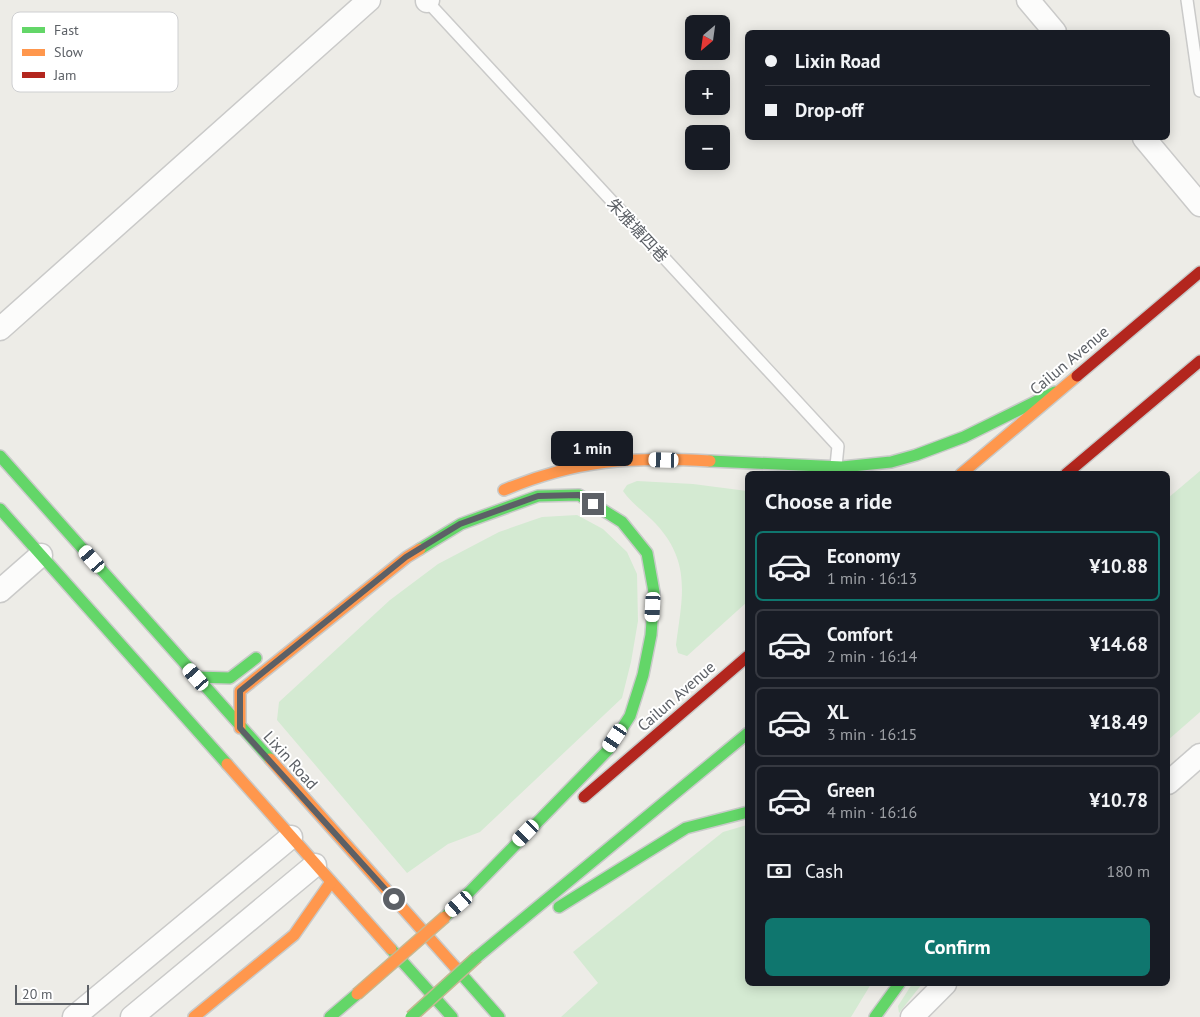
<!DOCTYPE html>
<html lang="en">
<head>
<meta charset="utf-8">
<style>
	:root { --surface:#171b24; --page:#242831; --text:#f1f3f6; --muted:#9ea1a6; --line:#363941; --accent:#0f766e }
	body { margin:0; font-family:"PT Sans","Noto Sans SC",sans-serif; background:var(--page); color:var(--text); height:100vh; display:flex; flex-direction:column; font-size:19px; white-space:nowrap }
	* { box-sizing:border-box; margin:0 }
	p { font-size:16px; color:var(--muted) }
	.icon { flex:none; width:28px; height:28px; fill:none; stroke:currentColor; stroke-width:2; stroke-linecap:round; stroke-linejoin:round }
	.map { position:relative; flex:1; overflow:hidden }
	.side { position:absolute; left:745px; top:471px; width:425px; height:515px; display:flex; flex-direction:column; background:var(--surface); border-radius:8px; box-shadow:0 2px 12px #0003 }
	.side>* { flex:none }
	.banner { position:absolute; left:745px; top:30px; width:425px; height:110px; border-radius:8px; box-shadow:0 2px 12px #0003; display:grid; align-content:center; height:110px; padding:0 20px; background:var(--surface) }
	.needle { width:32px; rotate:209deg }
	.tools { position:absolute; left:685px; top:15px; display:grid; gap:10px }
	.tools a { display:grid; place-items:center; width:45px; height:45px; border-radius:8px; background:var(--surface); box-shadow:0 2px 12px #0003; font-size:25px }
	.scale { position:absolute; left:15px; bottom:12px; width:74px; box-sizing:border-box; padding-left:5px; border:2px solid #5c6066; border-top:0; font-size:14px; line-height:18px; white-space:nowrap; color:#5c6066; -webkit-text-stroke:4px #fff; paint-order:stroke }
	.end { position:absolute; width:22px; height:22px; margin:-11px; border:6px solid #5c6066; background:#fff; box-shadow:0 0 0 2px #fff }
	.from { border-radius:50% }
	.bubble { position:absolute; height:35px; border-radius:8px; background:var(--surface); box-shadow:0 2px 12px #0003; font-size:16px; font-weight:700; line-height:35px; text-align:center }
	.car { position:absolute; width:15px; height:30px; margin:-15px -8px; border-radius:6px; box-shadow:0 0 4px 1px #0007; background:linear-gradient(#fff 24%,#345 0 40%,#fff 0 76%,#345 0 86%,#fff 0) }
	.banner b { display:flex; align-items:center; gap:18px; height:48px; font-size:19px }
	.banner b+b { border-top:1px solid var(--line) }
	.banner i { width:12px; height:12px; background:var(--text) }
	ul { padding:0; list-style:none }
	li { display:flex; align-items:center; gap:15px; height:70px; margin:0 10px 8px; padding:0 10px; border:2px solid var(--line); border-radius:8px }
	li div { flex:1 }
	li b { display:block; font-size:19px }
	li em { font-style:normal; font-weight:700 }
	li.current { border-color:var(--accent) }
	li>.icon { width:45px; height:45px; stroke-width:1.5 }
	h2 { padding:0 20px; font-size:22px; line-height:60px }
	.pay { display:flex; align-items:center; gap:12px; height:55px; padding:0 20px; font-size:19px }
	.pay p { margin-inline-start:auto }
	.action { display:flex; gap:10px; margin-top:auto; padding:10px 20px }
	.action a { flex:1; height:58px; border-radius:8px; background:var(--accent); color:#fff; font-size:20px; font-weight:700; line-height:58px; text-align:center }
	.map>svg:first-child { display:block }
	.green { fill:#d4ead2 }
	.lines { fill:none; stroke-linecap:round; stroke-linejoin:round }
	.lane-casing { stroke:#cacac9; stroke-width:14 }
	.street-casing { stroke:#cacac9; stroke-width:25 }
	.fast-casing { stroke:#c9cac9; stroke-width:14 }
	.slow-casing { stroke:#c9cac9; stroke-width:14 }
	.jam-casing { stroke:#c9cac9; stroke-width:14 }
	.lane { stroke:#fcfcfb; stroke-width:11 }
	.street { stroke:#fcfcfb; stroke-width:22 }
	.fast { stroke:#63d668; stroke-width:11 }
	.slow { stroke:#ff974d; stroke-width:11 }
	.jam { stroke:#b3261e; stroke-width:11 }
	.fast-bridge-casing { stroke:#c5b893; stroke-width:14; stroke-linecap:butt }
	.slow-bridge-casing { stroke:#c5b893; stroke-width:14; stroke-linecap:butt }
	.fast-bridge { stroke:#63d668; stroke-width:11 }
	.slow-bridge { stroke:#ff974d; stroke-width:11 }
	.route { stroke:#5c6066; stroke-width:6 }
	.labels { text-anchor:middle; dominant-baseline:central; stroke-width:4; stroke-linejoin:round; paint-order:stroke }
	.street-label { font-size:16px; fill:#5c6066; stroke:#fff }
	.key { fill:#fff; stroke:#cecfd1; stroke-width:1 }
	.key-label { font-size:14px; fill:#5c6066 }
</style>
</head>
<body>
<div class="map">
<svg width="1200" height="1017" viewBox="0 0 1200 1017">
	<rect width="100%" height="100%" fill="#edece7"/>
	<g class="green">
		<polygon points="1200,471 1200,712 1168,740 1168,498"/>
		<path d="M637 481 693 484 747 491V602L687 656 678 653 676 645C682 598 692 563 656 524 646 513 631 503 623 491L627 485Z"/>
		<polygon points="577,515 603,529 627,552 637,574 638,621 631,662 622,698 480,832 448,844 407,873 277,720 279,702 390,600 438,564 499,532 542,517"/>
		<polygon points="747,825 748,984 871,984 851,1017 561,1017 598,983 573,952 723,832"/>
		<polygon points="912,984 922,984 899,1013 898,1006"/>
	</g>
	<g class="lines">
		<g class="lane-casing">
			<g id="lane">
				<polyline points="426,0 838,446 836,466"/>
				<polyline points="1187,0 1200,91"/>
			</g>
		</g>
		<g class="street-casing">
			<g id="street">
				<polyline points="1028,0 1055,32"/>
				<polyline points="427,1 428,0"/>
				<polyline points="1144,138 1200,205"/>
				<polyline points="0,329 369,0"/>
				<polyline points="0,591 41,555"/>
				<polyline points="1168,783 1200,755"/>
				<polyline points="74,1017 291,837"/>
				<polyline points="132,1017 315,865"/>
				<polyline points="912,1017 945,984"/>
			</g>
		</g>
		<g class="fast-casing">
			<g id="fast">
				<polyline points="0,456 270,759"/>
				<polyline points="710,461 842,467 891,462 916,455 964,437 1055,392"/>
				<polyline points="0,509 227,764"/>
				<polyline points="420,549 461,524 538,496 579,495 622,522 647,553 654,592 651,635 643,675 630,716 608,750 445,917"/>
				<polyline points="196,677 230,678 256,658"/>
				<polyline points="559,907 686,828 748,812"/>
				<polyline points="391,949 452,1017"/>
				<polyline points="477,957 748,733"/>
				<polyline points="455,967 499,1017"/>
				<polyline points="330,1017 357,994"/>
				<polyline points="875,1017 899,984"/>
			</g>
		</g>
		<g class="slow-casing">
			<g id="slow">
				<polyline points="961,474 1077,376"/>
				<path d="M504 490C578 459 631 457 710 461"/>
				<polyline points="240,728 240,691 407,557 420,549"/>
				<polyline points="270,759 455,967"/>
				<polyline points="227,764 391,949"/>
				<polyline points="194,1017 294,935 331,882"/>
			</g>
		</g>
		<g class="jam-casing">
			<g id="jam">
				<polyline points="1077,376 1200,272"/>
				<polyline points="1066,474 1200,361"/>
				<polyline points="584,797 748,656"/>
			</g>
		</g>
		<use href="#lane" class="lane"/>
		<use href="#street" class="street"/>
		<use href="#fast" class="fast"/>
		<use href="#slow" class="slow"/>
		<use href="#jam" class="jam"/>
		<g class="fast-bridge-casing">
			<polyline id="fast-bridge" points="411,1017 477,957"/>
		</g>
		<g class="slow-bridge-casing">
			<polyline id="slow-bridge" points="357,994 445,917"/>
		</g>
		<use href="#fast-bridge" class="fast-bridge"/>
		<use href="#slow-bridge" class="slow-bridge"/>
	</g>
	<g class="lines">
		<polyline class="route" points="394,899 240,728 240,691 406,557 460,524 538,496 579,495 593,504"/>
	</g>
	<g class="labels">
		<g class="street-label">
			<text transform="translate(638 230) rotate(47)">朱雅塘四巷</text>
			<text transform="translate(1069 360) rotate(-40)">Cailun Avenue</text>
			<text transform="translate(676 696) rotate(-41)">Cailun Avenue</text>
			<text transform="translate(291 760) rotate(48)">Lixin Road</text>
		</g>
	</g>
	<rect x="12" y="12" width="166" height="80" rx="8" class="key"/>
	<rect x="22" y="27" width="23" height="6" fill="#63d668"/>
	<rect x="22" y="49" width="23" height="7" fill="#ff974d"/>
	<rect x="22" y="72" width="23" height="6" fill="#b3261e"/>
	<g class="key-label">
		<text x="54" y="35">Fast</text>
		<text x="54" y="57">Slow</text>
		<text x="54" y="80">Jam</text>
	</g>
</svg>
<div class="tools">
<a><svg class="needle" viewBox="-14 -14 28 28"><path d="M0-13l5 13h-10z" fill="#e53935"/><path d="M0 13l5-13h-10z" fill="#9ea1a6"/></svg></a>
<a>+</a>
<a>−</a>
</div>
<div class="scale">20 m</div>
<i class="end from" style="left:394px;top:899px"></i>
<i class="end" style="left:593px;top:504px"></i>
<div class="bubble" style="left:551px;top:431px;width:82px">1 min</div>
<i class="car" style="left:664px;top:460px;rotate:272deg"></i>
<i class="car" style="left:92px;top:559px;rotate:319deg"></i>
<i class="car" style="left:653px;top:607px;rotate:183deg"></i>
<i class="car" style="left:196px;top:677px;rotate:319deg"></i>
<i class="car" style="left:615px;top:738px;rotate:214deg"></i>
<i class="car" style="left:526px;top:833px;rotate:224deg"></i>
<i class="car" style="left:459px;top:904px;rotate:229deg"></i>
<div class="banner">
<b><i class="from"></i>Lixin Road</b>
<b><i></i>Drop-off</b>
</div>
<section class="side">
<h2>Choose a ride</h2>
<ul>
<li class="current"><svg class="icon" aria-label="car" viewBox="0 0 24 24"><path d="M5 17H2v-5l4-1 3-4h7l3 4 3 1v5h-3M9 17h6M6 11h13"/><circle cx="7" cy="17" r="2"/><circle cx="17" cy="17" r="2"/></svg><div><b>Economy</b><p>1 min · 16:13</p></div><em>¥10.88</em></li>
<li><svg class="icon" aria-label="car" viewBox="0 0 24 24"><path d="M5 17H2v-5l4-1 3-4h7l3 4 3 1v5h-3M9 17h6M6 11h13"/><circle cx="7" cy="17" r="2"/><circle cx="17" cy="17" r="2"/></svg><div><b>Comfort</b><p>2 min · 16:14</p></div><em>¥14.68</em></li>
<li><svg class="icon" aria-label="car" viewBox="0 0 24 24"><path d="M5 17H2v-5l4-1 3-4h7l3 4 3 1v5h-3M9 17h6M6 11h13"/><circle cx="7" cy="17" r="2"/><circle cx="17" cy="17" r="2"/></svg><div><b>XL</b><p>3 min · 16:15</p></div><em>¥18.49</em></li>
<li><svg class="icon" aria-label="car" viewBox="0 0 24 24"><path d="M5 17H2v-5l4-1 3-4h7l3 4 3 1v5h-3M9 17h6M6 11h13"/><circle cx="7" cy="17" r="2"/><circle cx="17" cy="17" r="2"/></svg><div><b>Green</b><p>4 min · 16:16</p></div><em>¥10.78</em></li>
</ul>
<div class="pay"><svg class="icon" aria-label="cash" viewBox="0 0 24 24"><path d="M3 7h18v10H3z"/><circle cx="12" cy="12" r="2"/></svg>Cash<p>180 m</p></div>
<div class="action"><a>Confirm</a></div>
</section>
</div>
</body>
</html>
